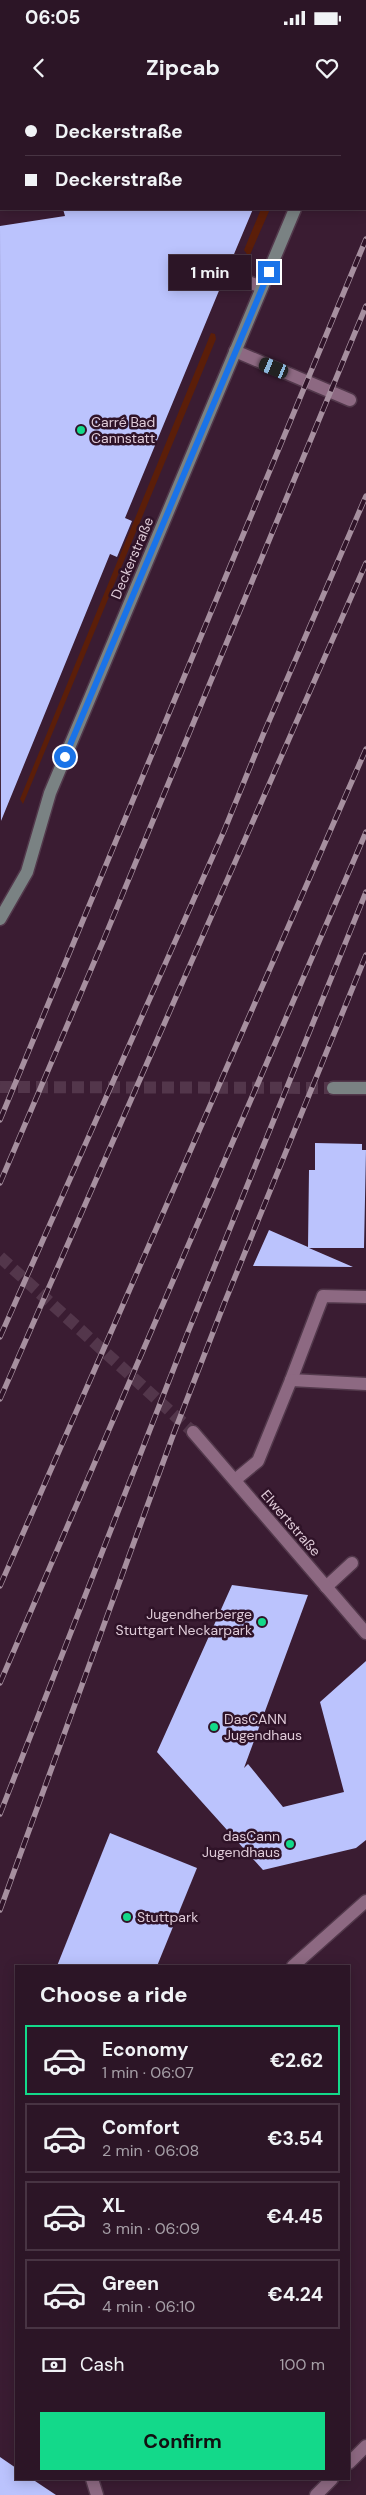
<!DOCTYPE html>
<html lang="en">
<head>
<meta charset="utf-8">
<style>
	:root { --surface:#2c1526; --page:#382232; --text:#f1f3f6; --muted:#a69fa7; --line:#483443; --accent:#13d98a }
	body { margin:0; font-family:"DM Sans",sans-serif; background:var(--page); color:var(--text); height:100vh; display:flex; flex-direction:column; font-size:19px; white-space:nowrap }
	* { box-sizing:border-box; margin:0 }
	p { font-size:16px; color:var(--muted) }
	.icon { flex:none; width:28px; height:28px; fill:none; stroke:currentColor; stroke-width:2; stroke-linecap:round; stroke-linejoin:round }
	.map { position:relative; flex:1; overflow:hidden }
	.panel { position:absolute; left:15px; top:1865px; width:335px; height:515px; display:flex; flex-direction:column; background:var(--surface); border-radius:0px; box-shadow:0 2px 12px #0003,0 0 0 1px var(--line) }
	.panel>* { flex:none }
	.hud { position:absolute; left:0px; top:0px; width:366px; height:110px; box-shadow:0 2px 12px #0003,0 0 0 1px var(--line); display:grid; align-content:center; height:110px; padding:0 25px; background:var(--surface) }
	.end { position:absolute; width:22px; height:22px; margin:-11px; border:6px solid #1a73e8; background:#fff; box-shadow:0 0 0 2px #fff }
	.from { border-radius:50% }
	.bubble { position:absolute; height:35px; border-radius:0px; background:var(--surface); box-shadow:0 2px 12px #0003,0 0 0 1px var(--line); font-size:16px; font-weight:700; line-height:35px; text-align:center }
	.car { position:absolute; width:15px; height:30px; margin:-15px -8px; border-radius:6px; box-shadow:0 0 4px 1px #0007; background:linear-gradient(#222 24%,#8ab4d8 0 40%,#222 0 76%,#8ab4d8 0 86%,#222 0) }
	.hud b { display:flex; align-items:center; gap:18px; height:48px; font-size:19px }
	.hud b+b { border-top:1px solid var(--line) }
	.hud i { width:12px; height:12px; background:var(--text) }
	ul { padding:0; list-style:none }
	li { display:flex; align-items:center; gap:15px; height:70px; margin:0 10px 8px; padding:0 15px; border:2px solid var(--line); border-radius:0px }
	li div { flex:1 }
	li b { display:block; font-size:19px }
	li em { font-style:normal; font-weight:700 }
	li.active { border-color:var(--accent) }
	li>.icon { width:45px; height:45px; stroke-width:1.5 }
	h2 { padding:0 25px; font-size:22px; line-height:60px }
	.pay { display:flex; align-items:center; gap:12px; height:55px; padding:0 25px; font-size:19px }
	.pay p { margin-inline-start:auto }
	.button { display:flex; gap:10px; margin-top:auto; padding:10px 25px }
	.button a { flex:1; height:58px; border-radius:0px; background:var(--accent); color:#111; font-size:20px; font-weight:700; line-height:58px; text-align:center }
	.status { display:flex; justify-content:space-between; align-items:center; height:35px; padding:0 25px; background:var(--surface); direction:ltr }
	.status svg { height:14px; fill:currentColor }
	header { display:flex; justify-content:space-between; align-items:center; height:65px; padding:0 25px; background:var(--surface); font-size:22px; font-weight:700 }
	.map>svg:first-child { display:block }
	.green { fill:#5b1e09 }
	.building { fill:#bbc3fd }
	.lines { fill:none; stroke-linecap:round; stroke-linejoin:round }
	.street-tunnel { stroke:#53364b; stroke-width:12; stroke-dasharray:12 6; stroke-linecap:butt }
	.secondary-tunnel { stroke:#53364b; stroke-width:12; stroke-dasharray:12 6; stroke-linecap:butt }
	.lane-casing { stroke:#52384b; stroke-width:15 }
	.street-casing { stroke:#52384b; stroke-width:15 }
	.secondary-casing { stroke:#52384b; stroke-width:15 }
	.lane { stroke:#8d6982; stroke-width:12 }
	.street { stroke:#8d6982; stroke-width:12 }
	.secondary { stroke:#7a8283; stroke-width:12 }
	.rail-casing { stroke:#a68f9f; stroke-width:5.5 }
	.rail { stroke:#2f1328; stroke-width:4; stroke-dasharray:11; stroke-linecap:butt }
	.route { stroke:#1a73e8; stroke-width:6 }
	.poi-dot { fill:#13d98a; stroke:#2f1328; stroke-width:2 }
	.labels { text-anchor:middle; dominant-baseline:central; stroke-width:5; stroke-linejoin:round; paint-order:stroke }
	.poi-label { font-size:14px; fill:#dfcbd8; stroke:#2f1328; text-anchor:start }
	.street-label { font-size:14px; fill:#dfcbd8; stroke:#2f1328 }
</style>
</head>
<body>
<div class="status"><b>06:05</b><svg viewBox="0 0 49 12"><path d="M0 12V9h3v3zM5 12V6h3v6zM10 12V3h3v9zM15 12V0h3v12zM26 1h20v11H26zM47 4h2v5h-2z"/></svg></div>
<header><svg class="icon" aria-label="back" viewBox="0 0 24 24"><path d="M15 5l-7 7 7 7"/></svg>Zipcab<svg class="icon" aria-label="heart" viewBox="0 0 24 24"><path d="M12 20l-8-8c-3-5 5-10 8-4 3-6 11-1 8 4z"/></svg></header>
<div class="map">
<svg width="366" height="2395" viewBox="0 0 366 2395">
	<rect width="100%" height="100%" fill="#3a1c32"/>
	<g class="green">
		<polygon points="261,109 270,109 249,157 244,150"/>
		<polygon points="211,233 215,234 216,239 23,704 20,699"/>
	</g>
	<g class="building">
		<polygon points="63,109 253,109 229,166 224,166 219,171 218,176 223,181 125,418 132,421 117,457 110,454 1,721 0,126 65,116"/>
		<polygon points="315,1043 362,1044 362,1050 366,1050 364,1148 309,1148 353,1167 253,1166 269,1130 308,1147 309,1070 315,1070"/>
		<polygon points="232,1485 308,1495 244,1668 248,1664 283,1707 344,1692 320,1602 366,1561 366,1740 356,1748 263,1770 157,1652"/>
		<polygon points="110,1733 197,1768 157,1866 57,1866"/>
		<polygon points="0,2357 16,2368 16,2379 32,2379 56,2395 0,2395"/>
	</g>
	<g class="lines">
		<polyline class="street-tunnel" points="0,1157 193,1332"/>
		<polyline class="secondary-tunnel" points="0,987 333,988"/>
		<g class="lane-casing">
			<g id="lane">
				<polyline points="226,174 262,187"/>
				<polyline points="235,251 350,300"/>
				<polyline points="291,1280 323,1196 366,1197"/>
				<polyline points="235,1380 258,1361 291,1280 366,1284"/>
				<polyline points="326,1487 352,1463"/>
				<polyline points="349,2363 366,2346"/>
				<polyline points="316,2395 332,2379"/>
			</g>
		</g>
		<g class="street-casing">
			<g id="street">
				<polyline points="115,1 122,0"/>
				<polyline points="0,22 1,21"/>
				<polyline points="193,1332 366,1533"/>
				<polyline points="293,1866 366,1801"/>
				<polyline points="92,2379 97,2395"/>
			</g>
		</g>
		<g class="secondary-casing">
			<g id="secondary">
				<polyline points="341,1 341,0"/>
				<polyline points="0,819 27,772 50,693 295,109"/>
				<polyline points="333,988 366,988"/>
			</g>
		</g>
		<use href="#lane" class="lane"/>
		<use href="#street" class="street"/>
		<use href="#secondary" class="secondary"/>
		<g class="rail-casing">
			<g id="rail">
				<polyline points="0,1020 366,139"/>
				<polyline points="0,1083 104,839 366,206"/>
				<polyline points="0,1237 224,731 263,635 366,396"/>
				<polyline points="0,1299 366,463"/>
				<polyline points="0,1486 366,649"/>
				<polyline points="0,1583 366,732"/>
				<polyline points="0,1714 188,1232 366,792"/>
				<polyline points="0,1810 172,1338 224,1204 366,855"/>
			</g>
		</g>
		<use href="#rail" class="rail"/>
	</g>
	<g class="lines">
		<polyline class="route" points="65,657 269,172"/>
	</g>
	<g class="poi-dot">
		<circle cx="81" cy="330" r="5"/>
		<circle cx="262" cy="1522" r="5"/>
		<circle cx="214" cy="1627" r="5"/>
		<circle cx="290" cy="1744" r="5"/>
		<circle cx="127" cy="1817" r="5"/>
	</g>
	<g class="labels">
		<g class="poi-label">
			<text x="91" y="322">Carré Bad<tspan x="91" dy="16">Cannstatt</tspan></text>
			<text x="252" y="1514" text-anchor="end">Jugendherberge<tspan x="252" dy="16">Stuttgart Neckarpark</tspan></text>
			<text x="224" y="1619">DasCANN<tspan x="224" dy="16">Jugendhaus</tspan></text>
			<text x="280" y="1736" text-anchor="end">dasCann<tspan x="280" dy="16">Jugendhaus</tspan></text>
			<text x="137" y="1817">Stuttpark</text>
		</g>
		<g class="street-label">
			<text transform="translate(132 458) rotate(-67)">Deckerstraße</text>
			<text transform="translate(291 1423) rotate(49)">Elwertstraße</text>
		</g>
	</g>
</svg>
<i class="end from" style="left:65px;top:657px"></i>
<i class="end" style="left:269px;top:172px"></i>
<div class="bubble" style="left:169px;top:155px;width:82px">1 min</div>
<i class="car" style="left:274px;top:268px;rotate:292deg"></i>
<div class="hud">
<b><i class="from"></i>Deckerstraße</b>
<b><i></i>Deckerstraße</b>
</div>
<section class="panel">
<h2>Choose a ride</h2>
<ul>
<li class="active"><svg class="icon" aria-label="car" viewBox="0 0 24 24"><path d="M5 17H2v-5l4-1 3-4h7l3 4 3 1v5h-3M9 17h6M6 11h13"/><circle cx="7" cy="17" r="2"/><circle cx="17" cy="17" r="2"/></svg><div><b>Economy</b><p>1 min · 06:07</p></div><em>€2.62</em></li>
<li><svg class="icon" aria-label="car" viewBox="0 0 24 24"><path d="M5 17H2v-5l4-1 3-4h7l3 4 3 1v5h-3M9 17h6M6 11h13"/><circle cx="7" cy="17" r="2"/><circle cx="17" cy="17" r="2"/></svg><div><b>Comfort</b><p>2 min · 06:08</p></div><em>€3.54</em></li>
<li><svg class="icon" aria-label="car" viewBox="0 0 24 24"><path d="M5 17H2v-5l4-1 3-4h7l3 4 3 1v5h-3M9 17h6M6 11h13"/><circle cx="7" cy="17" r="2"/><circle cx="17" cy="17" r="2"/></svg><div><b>XL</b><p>3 min · 06:09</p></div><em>€4.45</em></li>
<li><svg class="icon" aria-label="car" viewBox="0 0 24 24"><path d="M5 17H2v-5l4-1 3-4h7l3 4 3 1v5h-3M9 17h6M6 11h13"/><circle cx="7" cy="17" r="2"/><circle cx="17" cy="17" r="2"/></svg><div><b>Green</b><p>4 min · 06:10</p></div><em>€4.24</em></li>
</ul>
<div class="pay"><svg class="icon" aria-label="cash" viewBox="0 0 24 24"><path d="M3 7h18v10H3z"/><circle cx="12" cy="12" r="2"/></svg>Cash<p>100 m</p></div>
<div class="button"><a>Confirm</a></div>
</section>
</div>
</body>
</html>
